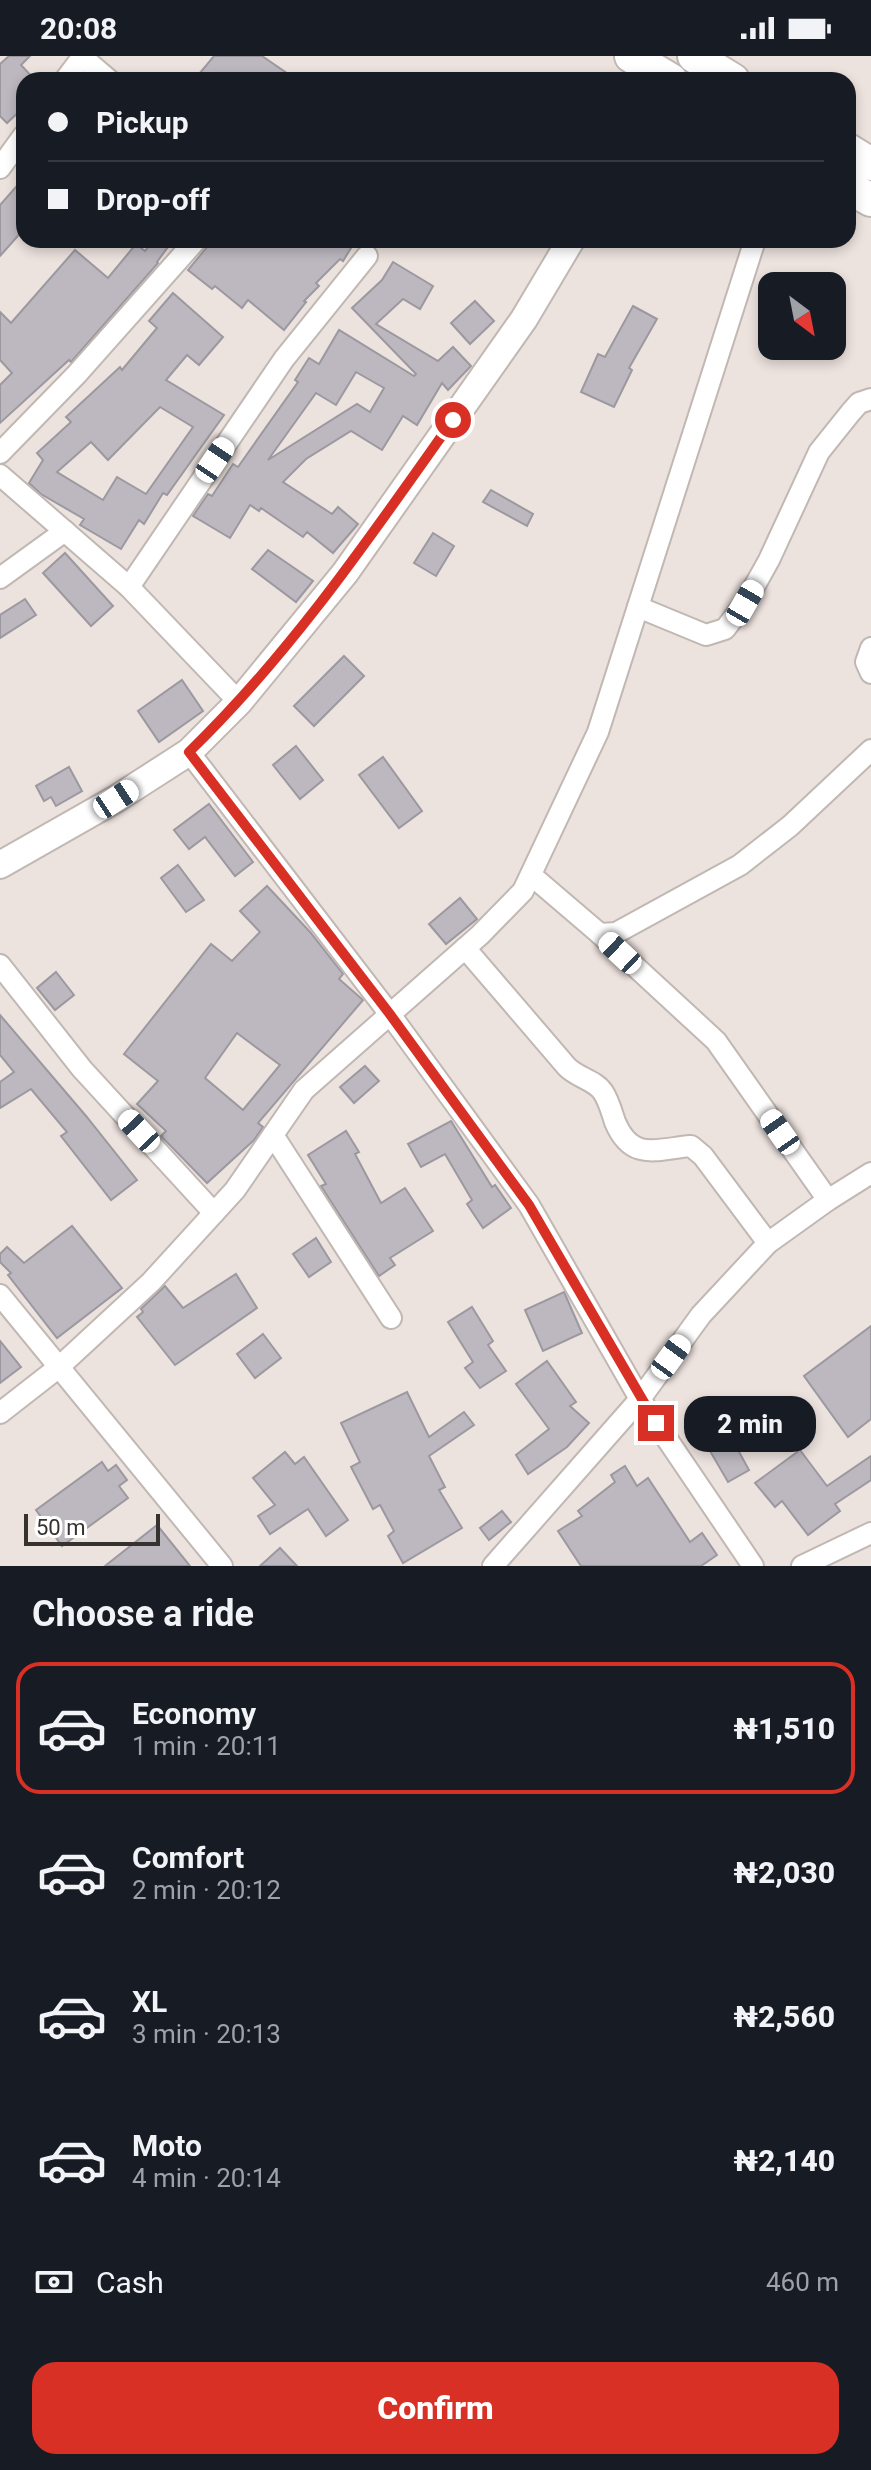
<!DOCTYPE html>
<html lang="en">
<head>
<meta charset="utf-8">
<style>
	:root { --surface:#171b24; --page:#20242c; --text:#f1f3f6; --muted:#9ea1a6; --line:#363941; --accent:#d93025 }
	body { margin:0; font-family:Roboto,sans-serif; background:var(--page); color:var(--text); height:100vh; display:flex; flex-direction:column; font-size:30px; white-space:nowrap }
	* { box-sizing:border-box; margin:0 }
	p { font-size:26px; color:var(--muted) }
	.icon { flex:none; width:44px; height:44px; fill:none; stroke:currentColor; stroke-width:2; stroke-linecap:round; stroke-linejoin:round }
	.map { position:relative; height:1510px; overflow:hidden }
	.drawer { display:flex; flex-direction:column; background:var(--surface); flex:1 }
	.drawer>* { flex:none }
	.banner { position:absolute; left:16px; top:16px; width:840px; height:176px; border-radius:24px; box-shadow:0 4px 12px #0003; display:grid; align-content:center; height:176px; padding:0 32px; background:var(--surface) }
	.needle { width:52px; rotate:148deg }
	.controls { position:absolute; left:758px; top:216px; display:grid; gap:16px }
	.controls a { display:grid; place-items:center; width:88px; height:88px; border-radius:16px; background:var(--surface); box-shadow:0 4px 12px #0003; font-size:40px }
	.scale { position:absolute; left:24px; bottom:20px; width:136px; box-sizing:border-box; padding-left:8px; border:4px solid #363230; border-top:0; font-size:22px; line-height:28px; white-space:nowrap; color:#363230; -webkit-text-stroke:6px #fff; paint-order:stroke }
	.end { position:absolute; width:36px; height:36px; margin:-18px; border:10px solid #d93025; background:#fff; box-shadow:0 0 0 4px #fff }
	.from { border-radius:50% }
	.bubble { position:absolute; height:56px; border-radius:24px; background:var(--surface); box-shadow:0 4px 12px #0003; font-size:26px; font-weight:800; line-height:56px; text-align:center }
	.car { position:absolute; width:24px; height:48px; margin:-24px -12px; border-radius:10px; box-shadow:0 0 6px 2px #0007; background:linear-gradient(#fff 24%,#345 0 40%,#fff 0 76%,#345 0 86%,#fff 0) }
	.banner b { display:flex; align-items:center; gap:28px; height:76px; font-size:30px }
	.banner b+b { border-top:2px solid var(--line) }
	.banner i { width:20px; height:20px; background:var(--text) }
	ul { padding:0; list-style:none }
	li { display:flex; align-items:center; gap:24px; height:132px; margin:0 16px 12px; padding:0 16px; border:4px solid transparent; border-radius:24px }
	li div { flex:1 }
	li b { display:block; font-size:30px }
	li em { font-style:normal; font-weight:800 }
	li.active { border-color:var(--accent) }
	li>.icon { width:72px; height:72px; stroke-width:1.5 }
	h2 { padding:0 32px; font-size:36px; line-height:96px }
	.pay { display:flex; align-items:center; gap:20px; height:88px; padding:0 32px; font-size:30px }
	.pay p { margin-inline-start:auto }
	.action { display:flex; gap:16px; margin-top:auto; padding:16px 32px }
	.action a { flex:1; height:92px; border-radius:24px; background:var(--accent); color:#fff; font-size:32px; font-weight:800; line-height:92px; text-align:center }
	.status { display:flex; justify-content:space-between; align-items:center; height:56px; padding:0 40px; background:var(--surface); direction:ltr }
	.status svg { height:22px; fill:currentColor }
	.map>svg:first-child { display:block }
	.building { fill:#bdb8c0; stroke:#9c989f; stroke-width:2; fill-rule:evenodd }
	.lines { fill:none; stroke-linecap:round; stroke-linejoin:round }
	.minor-casing { stroke:#c1b7b3; stroke-width:24 }
	.tertiary-casing { stroke:#c1b7b3; stroke-width:30 }
	.primary-casing { stroke:#c1b7b3; stroke-width:36 }
	.minor { stroke:#fff; stroke-width:20 }
	.tertiary { stroke:#fff; stroke-width:26 }
	.primary { stroke:#fff; stroke-width:32 }
	.route { stroke:#d93025; stroke-width:10 }
</style>
</head>
<body>
<div class="status"><b>20:08</b><svg viewBox="0 0 49 12"><path d="M0 12V9h3v3zM5 12V6h3v6zM10 12V3h3v9zM15 12V0h3v12zM26 1h20v11H26zM47 4h2v5h-2z"/></svg></div>
<div class="map">
<svg width="871" height="1510" viewBox="0 0 871 1510">
	<rect width="100%" height="100%" fill="#ece2de"/>
	<g class="building">
		<polygon points="9,0 30,0 21,9 35,24 24,24 24,51 7,67 0,60 0,8"/>
		<polygon points="214,0 262,0 297,24 194,24"/>
		<polygon points="24,122 24,173 0,200 0,149"/>
		<polygon points="154,184 173,184 157,206 158,207 71,306 69,304 0,367 0,329 12,317 0,304 0,256 11,267 75,194 108,222 136,188 145,195"/>
		<polygon points="213,184 356,184 343,205 340,203 316,227 319,230 304,245 306,246 284,274 248,244 242,252 215,230 212,233 188,214"/>
		<path d="M393 206 433 230 420 253 403 243 376 268 438 305 453 291 471 310 448 334 442 327 417 369 403 360 382 394 351 375 306 403 283 426 332 458 338 451 358 468 333 497 307 476 303 481 261 452 259 455 250 449 230 482 193 460 208 438 212 440 233 408 238 411 298 326 295 324 309 302 319 308 339 274 414 320 416 318 352 252 382 224ZM356 316 384 332 370 356 357 348 268 404 316 337 336 349Z"/>
		<path d="M173 237 223 281 199 309 187 299 166 324 224 359 167 439 163 437 144 468 139 464 121 493 80 469 84 463 41 438 29 427 43 404 37 397 71 366 66 361 120 311 122 314 157 272 149 265ZM160 351 193 371 146 438 117 421 103 444 57 416 91 386 108 404Z"/>
		<polygon points="475,245 494,265 470,288 451,267"/>
		<polygon points="633,250 657,263 629,312 632,314 614,351 581,336 598,298 605,301"/>
		<polygon points="491,434 533,458 527,470 483,446"/>
		<polygon points="433,477 454,490 436,520 414,507"/>
		<polygon points="268,494 313,525 296,546 252,513"/>
		<polygon points="65,497 113,550 91,570 43,517"/>
		<polygon points="25,543 36,559 0,582 0,559"/>
		<polygon points="344,600 364,620 314,670 294,650"/>
		<polygon points="182,624 203,655 159,686 138,655"/>
		<polygon points="296,690 323,724 300,743 273,709"/>
		<polygon points="383,701 422,755 399,772 359,719"/>
		<polygon points="69,711 82,735 56,750 51,741 44,745 36,730"/>
		<polygon points="209,748 253,806 235,820 205,781 189,793 174,774"/>
		<polygon points="178,809 204,844 186,856 161,822"/>
		<path d="M267 830 310 876 343 918 339 923 363 944 258 1067 263 1071 254 1084 207 1127 161 1080 166 1075 137 1048 158 1025 124 998 211 888 232 905 260 876 240 855ZM237 977 280 1009 243 1054 205 1022Z"/>
		<polygon points="460,842 477,863 446,888 429,868"/>
		<polygon points="56,916 74,939 55,954 37,932"/>
		<polygon points="0,959 86,1060 137,1124 111,1144 61,1080 67,1076 31,1033 0,1052 0,1026 14,1016 0,999"/>
		<polygon points="365,1010 379,1025 354,1047 340,1031"/>
		<polygon points="451,1065 492,1131 495,1129 511,1152 483,1172 467,1148 472,1144 445,1098 421,1111 408,1088"/>
		<polygon points="346,1075 359,1096 355,1098 381,1147 405,1132 433,1175 390,1202 395,1209 379,1220 321,1130 326,1128 308,1099"/>
		<polygon points="72,1170 122,1232 57,1282 8,1219 11,1217 0,1206 0,1198 7,1191 24,1207"/>
		<polygon points="316,1182 331,1206 309,1221 293,1198"/>
		<polygon points="236,1218 257,1252 175,1309 137,1261 143,1256 141,1253 165,1230 183,1252"/>
		<polygon points="564,1236 582,1277 543,1295 525,1254"/>
		<polygon points="472,1251 493,1285 488,1289 506,1315 480,1332 465,1312 473,1306 448,1266"/>
		<polygon points="871,1270 871,1363 848,1381 804,1320"/>
		<polygon points="263,1278 281,1302 255,1322 237,1298"/>
		<polygon points="0,1285 21,1311 0,1327"/>
		<polygon points="547,1305 576,1346 570,1350 589,1367 567,1391 528,1418 516,1399 549,1373 516,1328"/>
		<polygon points="407,1336 429,1381 464,1356 474,1369 429,1400 445,1431 439,1434 462,1472 403,1507 388,1480 394,1475 380,1449 373,1453 351,1411 360,1406 341,1367"/>
		<polygon points="732,1383 749,1414 728,1426 710,1395"/>
		<polygon points="800,1394 827,1430 871,1400 871,1424 835,1448 840,1455 808,1479 782,1445 775,1451 755,1427"/>
		<polygon points="285,1396 295,1408 304,1401 348,1464 326,1480 308,1453 270,1478 258,1460 275,1449 253,1422"/>
		<polygon points="102,1406 108,1415 116,1409 127,1424 119,1430 128,1442 62,1490 36,1454"/>
		<polygon points="625,1410 637,1430 648,1422 690,1486 702,1477 717,1499 701,1510 581,1510 558,1475 582,1460 578,1455 615,1426 611,1419"/>
		<polygon points="502,1455 511,1466 489,1484 480,1472"/>
		<polygon points="157,1469 190,1510 105,1510"/>
		<polygon points="280,1492 297,1510 260,1510"/>
	</g>
	<g class="lines">
		<g class="minor-casing">
			<g id="minor">
				<polyline points="82,1 109,24"/>
				<polyline points="65,24 83,0"/>
				<polyline points="0,112 24,79"/>
				<polyline points="0,397 77,318 196,184"/>
				<polyline points="0,419 129,531 239,646"/>
				<polyline points="0,522 65,475"/>
				<polyline points="129,531 284,303 367,200"/>
				<polyline points="638,551 706,579 725,573 745,547 769,504 819,396 851,356 859,347 871,343"/>
				<polyline points="871,592 866,606 871,617"/>
				<polyline points="189,696 389,957 529,1149 640,1343 753,1510"/>
				<polyline points="531,819 600,878 616,877 740,809 790,770 871,694"/>
				<polyline points="600,878 716,985 828,1144"/>
				<path d="M465 892 567 1011C578 1022 595 1024 603 1036 609 1045 612 1057 615 1066 632 1106 656 1093 691 1090L703 1100 768 1187"/>
				<polyline points="0,909 82,1013 214,1157"/>
				<polyline points="273,1079 391,1262"/>
				<polyline points="0,1239 222,1510"/>
				<polyline points="0,1357 59,1311 151,1226 235,1134 304,1034 480,879 523,835 598,676 755,184"/>
				<polyline points="493,1510 640,1343 701,1259 768,1187 828,1144 871,1117"/>
				<polyline points="802,1510 871,1477"/>
			</g>
		</g>
		<g class="tertiary-casing">
			<polyline id="tertiary" points="0,809 116,743 189,696 239,646 345,517 524,263 571,184"/>
		</g>
		<g class="primary-casing">
			<g id="primary">
				<polyline points="631,0 671,24"/>
				<polyline points="694,0 733,24"/>
				<polyline points="848,94 871,108"/>
				<polyline points="848,131 871,144"/>
			</g>
		</g>
		<use href="#minor" class="minor"/>
		<use href="#tertiary" class="tertiary"/>
		<use href="#primary" class="primary"/>
	</g>
	<g class="lines">
		<path class="route" d="M453 364C371 480 291 597 189 696L389 957 529 1149 656 1367"/>
	</g>
</svg>
<div class="controls">
<a><svg class="needle" viewBox="-14 -14 28 28"><path d="M0-13l5 13h-10z" fill="#e53935"/><path d="M0 13l5-13h-10z" fill="#9ea1a6"/></svg></a>
</div>
<div class="scale">50 m</div>
<i class="end from" style="left:453px;top:364px"></i>
<i class="end" style="left:656px;top:1367px"></i>
<div class="bubble" style="left:684px;top:1340px;width:132px">2 min</div>
<i class="car" style="left:215px;top:404px;rotate:34deg"></i>
<i class="car" style="left:745px;top:547px;rotate:30deg"></i>
<i class="car" style="left:116px;top:743px;rotate:57deg"></i>
<i class="car" style="left:620px;top:897px;rotate:313deg"></i>
<i class="car" style="left:139px;top:1075px;rotate:317deg"></i>
<i class="car" style="left:780px;top:1076px;rotate:325deg"></i>
<i class="car" style="left:671px;top:1301px;rotate:36deg"></i>
<div class="banner">
<b><i class="from"></i>Pickup</b>
<b><i></i>Drop-off</b>
</div>
</div>
<section class="drawer">
<h2>Choose a ride</h2>
<ul>
<li class="active"><svg class="icon" aria-label="car" viewBox="0 0 24 24"><path d="M5 17H2v-5l4-1 3-4h7l3 4 3 1v5h-3M9 17h6M6 11h13"/><circle cx="7" cy="17" r="2"/><circle cx="17" cy="17" r="2"/></svg><div><b>Economy</b><p>1 min · 20:11</p></div><em>₦1,510</em></li>
<li><svg class="icon" aria-label="car" viewBox="0 0 24 24"><path d="M5 17H2v-5l4-1 3-4h7l3 4 3 1v5h-3M9 17h6M6 11h13"/><circle cx="7" cy="17" r="2"/><circle cx="17" cy="17" r="2"/></svg><div><b>Comfort</b><p>2 min · 20:12</p></div><em>₦2,030</em></li>
<li><svg class="icon" aria-label="car" viewBox="0 0 24 24"><path d="M5 17H2v-5l4-1 3-4h7l3 4 3 1v5h-3M9 17h6M6 11h13"/><circle cx="7" cy="17" r="2"/><circle cx="17" cy="17" r="2"/></svg><div><b>XL</b><p>3 min · 20:13</p></div><em>₦2,560</em></li>
<li><svg class="icon" aria-label="car" viewBox="0 0 24 24"><path d="M5 17H2v-5l4-1 3-4h7l3 4 3 1v5h-3M9 17h6M6 11h13"/><circle cx="7" cy="17" r="2"/><circle cx="17" cy="17" r="2"/></svg><div><b>Moto</b><p>4 min · 20:14</p></div><em>₦2,140</em></li>
</ul>
<div class="pay"><svg class="icon" aria-label="cash" viewBox="0 0 24 24"><path d="M3 7h18v10H3z"/><circle cx="12" cy="12" r="2"/></svg>Cash<p>460 m</p></div>
<div class="action"><a>Confirm</a></div>
</section>
</body>
</html>
